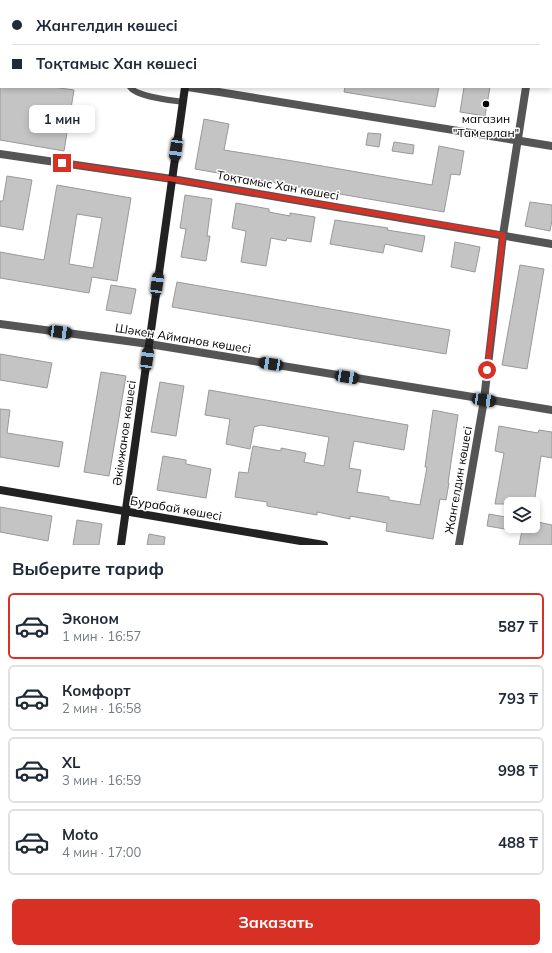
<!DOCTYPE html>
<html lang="ru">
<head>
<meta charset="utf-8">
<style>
	:root { --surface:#fff; --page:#f6f6f7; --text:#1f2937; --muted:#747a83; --line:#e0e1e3; --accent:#d93025 }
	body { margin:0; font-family:Mulish,sans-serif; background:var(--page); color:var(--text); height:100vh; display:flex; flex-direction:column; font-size:15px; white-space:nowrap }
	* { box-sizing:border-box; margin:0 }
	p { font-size:13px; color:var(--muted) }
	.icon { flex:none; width:22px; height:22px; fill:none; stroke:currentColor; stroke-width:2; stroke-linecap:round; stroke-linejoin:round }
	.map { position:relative; height:545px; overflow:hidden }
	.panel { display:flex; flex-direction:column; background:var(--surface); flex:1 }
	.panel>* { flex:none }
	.hud { position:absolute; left:0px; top:0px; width:552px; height:88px; box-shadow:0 2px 6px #0003; display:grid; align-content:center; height:88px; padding:0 12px; background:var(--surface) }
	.buttons { position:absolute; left:504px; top:497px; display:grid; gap:8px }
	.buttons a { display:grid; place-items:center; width:36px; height:36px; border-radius:6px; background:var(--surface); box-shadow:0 2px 6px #0003; font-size:20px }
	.end { position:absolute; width:18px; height:18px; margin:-9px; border:5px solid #d93025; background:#fff; box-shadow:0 0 0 2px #fff }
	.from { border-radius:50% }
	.bubble { position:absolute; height:28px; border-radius:6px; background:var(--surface); box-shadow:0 2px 6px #0003; font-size:13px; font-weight:700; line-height:28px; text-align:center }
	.car { position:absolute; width:12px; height:24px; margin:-12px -6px; border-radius:5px; box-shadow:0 0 3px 1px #0007; background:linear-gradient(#222 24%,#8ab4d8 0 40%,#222 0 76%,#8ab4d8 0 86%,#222 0) }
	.hud b { display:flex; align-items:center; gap:14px; height:38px; font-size:15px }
	.hud b+b { border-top:1px solid var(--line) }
	.hud i { width:10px; height:10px; background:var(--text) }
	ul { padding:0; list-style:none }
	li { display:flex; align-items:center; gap:12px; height:66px; margin:0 8px 6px; padding:0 4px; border:2px solid var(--line); border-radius:6px }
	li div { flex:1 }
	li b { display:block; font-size:15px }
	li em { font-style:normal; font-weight:700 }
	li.active { border-color:var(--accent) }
	li>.icon { width:36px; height:36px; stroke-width:1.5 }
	h2 { padding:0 12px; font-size:18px; line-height:48px }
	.action { display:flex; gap:8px; margin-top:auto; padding:8px 12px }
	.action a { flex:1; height:46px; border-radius:6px; background:var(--accent); color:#fff; font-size:16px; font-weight:700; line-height:46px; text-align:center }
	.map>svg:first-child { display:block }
	.building { fill:#c4c4c4; stroke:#999; fill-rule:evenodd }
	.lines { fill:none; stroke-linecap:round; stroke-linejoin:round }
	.lane { stroke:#555; stroke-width:6 }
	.street { stroke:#555; stroke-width:8 }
	.secondary { stroke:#222; stroke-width:8 }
	.route { stroke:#d93025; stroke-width:5 }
	.poi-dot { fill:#000; stroke:#fff; stroke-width:1.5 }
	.labels { text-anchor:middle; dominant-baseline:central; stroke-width:3; stroke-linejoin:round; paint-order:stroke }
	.poi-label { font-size:12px; fill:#000; stroke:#fff }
	.street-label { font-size:12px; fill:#000; stroke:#fff }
</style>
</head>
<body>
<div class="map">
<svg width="552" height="545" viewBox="0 0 552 545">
	<rect width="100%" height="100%" fill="#fff"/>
	<g class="building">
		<polygon points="0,87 53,87 74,90 64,151 0,140"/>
		<polygon points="345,87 439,87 435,107 344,92"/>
		<polygon points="464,87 490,87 485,116 460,112"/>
		<polygon points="204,119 229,124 224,150 299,162 432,185 439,146 464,151 460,175 451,174 444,212 195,169"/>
		<polygon points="368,133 381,134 379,147 366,145"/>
		<polygon points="394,142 414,145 413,154 392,151"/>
		<polygon points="7,176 32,180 23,230 0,226 0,201 3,201"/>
		<path d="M57 185 131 198 117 281 92 277 89 293 0 278V252L44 260ZM77 214 102 218 93 268 69 264Z"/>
		<polygon points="185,195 212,199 207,236 210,236 206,261 181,257 186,229 180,228"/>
		<polygon points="530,202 552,205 552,220 550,231 525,226"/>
		<polygon points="236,203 269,209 269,212 290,216 290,213 315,217 311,242 287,238 286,241 271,238 266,266 241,262 246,231 232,228"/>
		<polygon points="335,220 388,228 387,230 425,236 422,252 385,244 383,253 330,244"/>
		<polygon points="455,242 480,247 475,272 451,267"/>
		<polygon points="520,265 544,269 527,369 502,365"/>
		<polygon points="177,282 450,330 446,354 172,307"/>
		<polygon points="111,285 136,289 131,314 106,310"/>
		<polygon points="0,354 52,363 47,388 0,380"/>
		<polygon points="101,372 126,376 109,476 84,472"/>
		<polygon points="160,382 184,386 176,436 151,432"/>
		<polygon points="209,390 408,425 404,450 354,441 349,468 361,470 357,492 389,497 389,500 420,505 427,467 425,467 433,410 458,415 448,483 449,483 446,500 440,499 433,539 386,531 387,523 350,516 350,519 317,512 317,515 267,506 267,502 235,497 239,472 248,473 253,446 281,451 281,448 306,453 304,462 324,466 329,437 261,425 254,427 250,449 226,444 230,419 205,415"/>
		<polygon points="0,409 10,410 7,433 63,442 59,467 0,457"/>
		<polygon points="499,426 538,433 539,430 552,432 552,458 541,456 534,504 495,504 504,453 495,451"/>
		<polygon points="163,456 186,460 186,464 211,469 206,498 157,490"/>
		<polygon points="0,507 52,516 48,541 0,532"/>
		<polygon points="489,514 511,518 511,530 487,526"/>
		<polygon points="77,520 102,524 99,545 73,545"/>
		<polygon points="533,521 552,525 552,545 519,545 523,526 533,526"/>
		<polygon points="149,534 165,537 164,545 147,545"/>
	</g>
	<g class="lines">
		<g class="lane">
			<polyline points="551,15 552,15"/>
			<polyline points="0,46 1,46"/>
			<path d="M130 87C137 97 170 100 183 102"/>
		</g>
		<g class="street">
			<polyline points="392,0 394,1"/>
			<polyline points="540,1 540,0"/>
			<polyline points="188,87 552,146"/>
			<polyline points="0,154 172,179 552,244"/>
			<polyline points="0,324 149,344 552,410"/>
			<polyline points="459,545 484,400 503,235 526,87"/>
		</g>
		<g class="secondary">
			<polyline points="192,1 193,0"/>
			<polyline points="0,490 324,545"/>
			<polyline points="121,545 185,87"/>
		</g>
	</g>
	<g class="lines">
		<polyline class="route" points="62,163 172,179 503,235 487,370"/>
	</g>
	<circle class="poi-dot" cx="486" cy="104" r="4"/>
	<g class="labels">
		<g class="poi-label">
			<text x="486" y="118">магазин<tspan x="486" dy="14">"Тамерлан"</tspan></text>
		</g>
		<g class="street-label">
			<text transform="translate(278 185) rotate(10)">Тоқтамыс Хан көшесі</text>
			<text transform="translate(183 338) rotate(9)">Шәкен Айманов көшесі</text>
			<text transform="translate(124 433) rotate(-82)">Әкімжанов көшесі</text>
			<text transform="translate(458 480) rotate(-80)">Жангелдин көшесі</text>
			<text transform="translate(176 508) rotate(10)">Бурабай көшесі</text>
		</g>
	</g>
</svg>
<div class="buttons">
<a><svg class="icon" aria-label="layers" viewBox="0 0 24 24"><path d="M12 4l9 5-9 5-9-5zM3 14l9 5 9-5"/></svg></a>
</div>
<i class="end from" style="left:487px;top:370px"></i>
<i class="end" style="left:62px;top:163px"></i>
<div class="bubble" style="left:29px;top:105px;width:66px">1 мин</div>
<i class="car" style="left:176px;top:149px;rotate:188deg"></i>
<i class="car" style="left:157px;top:284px;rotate:8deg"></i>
<i class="car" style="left:60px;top:332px;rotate:98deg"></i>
<i class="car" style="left:147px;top:359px;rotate:8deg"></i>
<i class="car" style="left:271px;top:364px;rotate:279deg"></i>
<i class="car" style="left:347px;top:377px;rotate:99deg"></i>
<i class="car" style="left:484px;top:400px;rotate:98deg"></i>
<div class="hud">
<b><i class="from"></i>Жангелдин көшесі</b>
<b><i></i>Тоқтамыс Хан көшесі</b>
</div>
</div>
<section class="panel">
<h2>Выберите тариф</h2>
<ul>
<li class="active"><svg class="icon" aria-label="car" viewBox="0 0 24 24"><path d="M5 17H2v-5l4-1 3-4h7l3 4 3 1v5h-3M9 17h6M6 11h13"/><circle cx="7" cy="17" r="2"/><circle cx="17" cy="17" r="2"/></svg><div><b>Эконом</b><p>1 мин · 16:57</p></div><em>587 ₸</em></li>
<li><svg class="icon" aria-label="car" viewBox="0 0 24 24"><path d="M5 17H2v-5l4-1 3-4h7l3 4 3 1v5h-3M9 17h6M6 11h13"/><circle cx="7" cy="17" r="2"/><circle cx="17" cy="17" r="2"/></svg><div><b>Комфорт</b><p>2 мин · 16:58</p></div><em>793 ₸</em></li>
<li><svg class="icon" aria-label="car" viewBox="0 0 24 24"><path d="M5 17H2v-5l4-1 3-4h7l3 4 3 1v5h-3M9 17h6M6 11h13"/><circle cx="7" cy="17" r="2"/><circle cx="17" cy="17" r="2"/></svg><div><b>XL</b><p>3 мин · 16:59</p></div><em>998 ₸</em></li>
<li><svg class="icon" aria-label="car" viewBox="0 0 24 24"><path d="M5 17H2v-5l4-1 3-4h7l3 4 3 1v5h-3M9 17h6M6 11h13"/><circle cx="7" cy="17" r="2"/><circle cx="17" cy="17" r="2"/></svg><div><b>Moto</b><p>4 мин · 17:00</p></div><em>488 ₸</em></li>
</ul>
<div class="action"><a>Заказать</a></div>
</section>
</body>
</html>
